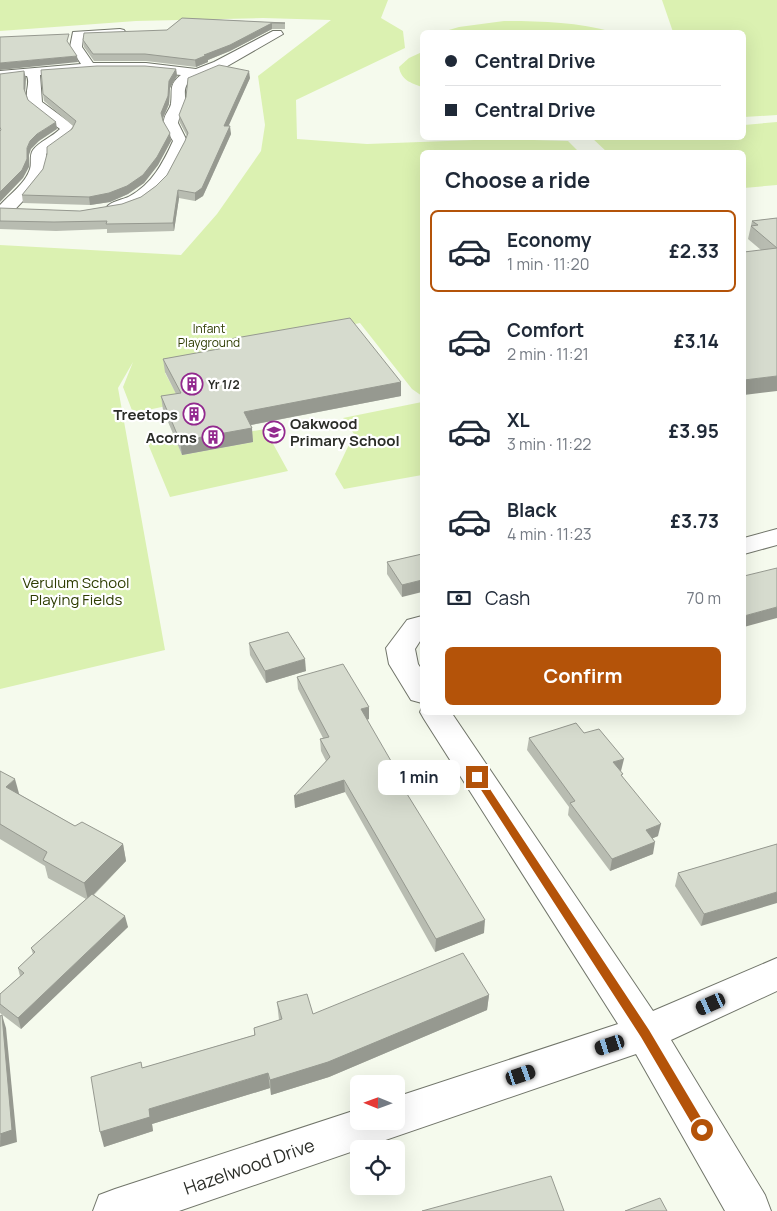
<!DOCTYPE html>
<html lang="en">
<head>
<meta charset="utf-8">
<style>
	:root { --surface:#fff; --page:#f2f2f3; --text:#1f2937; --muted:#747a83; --line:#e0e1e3; --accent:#b45309 }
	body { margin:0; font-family:Manrope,sans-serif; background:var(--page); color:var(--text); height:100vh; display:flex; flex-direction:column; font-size:19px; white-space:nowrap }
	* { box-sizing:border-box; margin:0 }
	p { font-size:16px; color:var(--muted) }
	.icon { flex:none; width:28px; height:28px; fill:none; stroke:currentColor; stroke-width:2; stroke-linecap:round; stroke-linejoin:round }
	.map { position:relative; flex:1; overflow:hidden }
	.panel { position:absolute; left:420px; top:150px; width:326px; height:565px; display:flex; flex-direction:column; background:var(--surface); border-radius:8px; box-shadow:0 5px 20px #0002 }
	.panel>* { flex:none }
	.top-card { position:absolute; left:420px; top:30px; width:326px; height:110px; border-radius:8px; box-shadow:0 5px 20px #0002; display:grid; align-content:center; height:110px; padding:0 25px; background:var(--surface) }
	.needle { width:32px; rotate:271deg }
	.buttons { position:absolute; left:350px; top:1075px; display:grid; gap:10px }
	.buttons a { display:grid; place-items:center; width:55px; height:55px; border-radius:8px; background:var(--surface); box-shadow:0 5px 20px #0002; font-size:25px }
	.end { position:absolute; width:22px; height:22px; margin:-11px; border:6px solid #b45309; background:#fff; box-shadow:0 0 0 2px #fff }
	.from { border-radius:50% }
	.bubble { position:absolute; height:35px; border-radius:8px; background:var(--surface); box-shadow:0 5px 20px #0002; font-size:16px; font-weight:700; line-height:35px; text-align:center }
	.car { position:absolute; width:15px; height:30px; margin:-15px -8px; border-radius:6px; box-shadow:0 0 4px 1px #0007; background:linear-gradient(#222 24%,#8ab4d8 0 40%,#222 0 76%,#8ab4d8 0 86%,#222 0) }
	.top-card b { display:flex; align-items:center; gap:18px; height:48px; font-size:19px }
	.top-card b+b { border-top:1px solid var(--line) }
	.top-card i { width:12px; height:12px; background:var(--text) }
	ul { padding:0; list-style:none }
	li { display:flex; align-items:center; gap:15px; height:82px; margin:0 10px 8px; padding:0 15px; border:2px solid transparent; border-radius:8px }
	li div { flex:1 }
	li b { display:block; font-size:19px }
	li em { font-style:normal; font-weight:700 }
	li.on { border-color:var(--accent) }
	li>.icon { width:45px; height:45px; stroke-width:1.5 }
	h2 { padding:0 25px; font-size:22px; line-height:60px }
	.pay { display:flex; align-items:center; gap:12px; height:55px; padding:0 25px; font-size:19px }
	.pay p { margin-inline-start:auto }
	.action { display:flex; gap:10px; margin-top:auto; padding:10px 25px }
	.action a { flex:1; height:58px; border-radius:8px; background:var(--accent); color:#fff; font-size:20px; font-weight:700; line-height:58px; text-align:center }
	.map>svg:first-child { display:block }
	.green { fill:#dbf1b1 }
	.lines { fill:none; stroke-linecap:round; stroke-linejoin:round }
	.minor-casing { stroke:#71756a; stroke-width:2 }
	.minor { fill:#fff; fill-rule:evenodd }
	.wall { fill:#b8bcb1 }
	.shaded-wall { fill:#969990 }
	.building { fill:#d6dbce; stroke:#969990 }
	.route { fill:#b45309 }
	.labels { text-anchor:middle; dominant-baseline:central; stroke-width:4.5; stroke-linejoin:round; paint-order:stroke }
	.far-park-label { font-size:12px; fill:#2d3c01; stroke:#fff }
	.far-poi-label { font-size:12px; font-weight:bold; fill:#2b2d28; stroke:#fff; text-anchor:start }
	.poi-label { font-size:15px; font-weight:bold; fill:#2b2d28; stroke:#fff; text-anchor:end }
	.park-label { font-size:15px; fill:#2d3c01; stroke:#fff }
	.near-street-label { font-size:18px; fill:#2b2d28; stroke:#fff }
</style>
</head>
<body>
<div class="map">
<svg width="777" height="1211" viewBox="0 0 777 1211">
	<rect width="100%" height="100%" fill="#f5faed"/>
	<g class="green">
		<polygon points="0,0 388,0 381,18 403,31 405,48 296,100 297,139 367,144 501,139 568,141 579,152 422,152 422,396 412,389 360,323 284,338 165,373 181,403 133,413 123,387 133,362 118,388 165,650 0,689 0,245 181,255 217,214 261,151 265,125 258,76 331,20 263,18 136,21 0,31"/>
		<polygon points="662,0 777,0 777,115 744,117 744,32 673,32"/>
		<path d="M504 21C541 21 577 22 613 32H564L541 30 442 32 459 27Z"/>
		<path d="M422 52V87C411 83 401 80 399 67L409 58Z"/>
		<polygon points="777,122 777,185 744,188 744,152 607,152 592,138 744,138 744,125"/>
		<polygon points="422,402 422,475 344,489 335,474 354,434 343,418"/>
		<polygon points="265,429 288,471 170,497 146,439 173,433 182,455 253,442 248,432"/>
	</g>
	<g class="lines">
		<g class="minor-casing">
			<g id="minor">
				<path d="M120 29 124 30 126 33 124 36 83 38 82 47 93 63H146L196 69 214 62 273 31H281L283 34 224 68 190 81C182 88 186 95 185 104 184 110 179 116 178 123L187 141C176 170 159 200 127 209 120 211 115 213 108 212L106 208C110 201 123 200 130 196 152 184 163 163 173 141 170 136 165 128 164 123 163 115 170 110 171 104 173 90 168 85 181 75L122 70 40 75 42 102 73 125 75 128 74 132 46 154C51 178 26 196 12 213H0V205C10 194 25 184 30 169 32 163 29 156 33 150 40 141 52 137 60 129 49 120 28 112 27 96 26 89 30 83 27 76L0 79V71L81 64 70 47 73 32Z"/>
				<polygon points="777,529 777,545 744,554 744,538"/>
				<polygon points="422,616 422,638 415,649 418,664 422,670 422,703 411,700 389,664 386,648 407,620"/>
				<polygon points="422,707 422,712 451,712 653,1011 777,958 777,991 671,1040 765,1195 771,1211 725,1211 636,1054 179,1211 93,1211 99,1195 115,1189 359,1109 359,1121 396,1121 396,1097 618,1024 424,719 420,712"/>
			</g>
		</g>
		<use href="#minor" class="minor"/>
	</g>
	<g class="wall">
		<polygon points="182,18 285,23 285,29 272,29 230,51 208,60 208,62 196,67 146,61 94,61 84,47 83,40 167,30"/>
		<polygon points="176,69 177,76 170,88 169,104 163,119 171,141 158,165 144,183 128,194 110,202 90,205 23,203 22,195 43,169 73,126 44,101 43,94"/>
		<polygon points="250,78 228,126 231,134 203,196 195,201 179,198 174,231 107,233 107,229 56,231 0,229 0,208 80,211 122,204 141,197 156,186 167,175 185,141 187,136 180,123 179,115"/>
		<polygon points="777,218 777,391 761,250 748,239 752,221"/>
		<polygon points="230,339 401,382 401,396 251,425 253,442 182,455 163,410 161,396 176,394 165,372 163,359 231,347"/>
		<polygon points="422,554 402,597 387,574 387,562"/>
		<polygon points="249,643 306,671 266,683 250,655"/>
		<polygon points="297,677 369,719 367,720 402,786 484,933 435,952 345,792 295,808 326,761 321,751 320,739 323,738 298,689"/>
		<polygon points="584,733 621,771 620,771 622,776 658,836 653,838 653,854 610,871 568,815 569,807 527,750 529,738"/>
		<polygon points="0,771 19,794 75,826 123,844 126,861 94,895 128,927 21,1029 0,1013 0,994 20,976 18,968 33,954 31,948 86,899 48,878 45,866 0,839"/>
		<polygon points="777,844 701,926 675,886 678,873"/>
		<polygon points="489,995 487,1010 329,1077 271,1095 270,1088 152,1124 153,1131 104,1147 142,1068 254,1035 254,1028 279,1020 277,1002 313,1014"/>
	</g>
	<g class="shaded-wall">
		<polygon points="272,23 272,29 230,51 208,60 208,62 196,67 195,60 204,55"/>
		<polygon points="77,56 78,62 0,70 0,63"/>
		<polygon points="176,69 177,76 170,88 169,104 162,120 161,113 169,81"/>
		<polygon points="24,71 26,78 25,96 24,89"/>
		<polygon points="249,71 250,78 225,134 224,126"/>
		<polygon points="56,122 57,129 39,141 31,149 29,155 29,167 23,178 0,202 0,192 27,148 30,141 37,134"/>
		<polygon points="230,126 231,134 203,196 195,201 195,193"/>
		<polygon points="170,133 171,141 158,165 144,183 128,194 110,202 90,205 89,197"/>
		<polygon points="178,190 179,198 174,231 173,223"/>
		<polygon points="777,376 777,391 744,395 744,380"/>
		<polygon points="401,382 401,396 245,426 244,412"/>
		<polygon points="252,428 253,442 182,455 180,441"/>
		<polygon points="422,580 422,592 402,597 402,585"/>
		<polygon points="777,607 777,618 744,627 744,616"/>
		<polygon points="305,659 306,671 266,683 265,671"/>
		<polygon points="369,707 369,719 361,721 361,709"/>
		<polygon points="624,759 621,771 611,775 613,762"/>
		<polygon points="15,779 20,797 6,787"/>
		<polygon points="344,780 345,792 295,808 294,796"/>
		<polygon points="661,824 658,836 644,842 646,830"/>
		<polygon points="655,842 653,854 610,871 612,859"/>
		<polygon points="123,844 126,861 88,900 84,883"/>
		<polygon points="777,892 777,903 701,926 704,914"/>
		<polygon points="125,916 128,927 21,1029 18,1018"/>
		<polygon points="485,920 484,933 435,952 436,939"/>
		<polygon points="489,995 487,1010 329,1077 271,1095 270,1080"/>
		<polygon points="2,1015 6,1028 17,1142 0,1147"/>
		<polygon points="268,1073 270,1088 152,1124 153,1131 104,1147 100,1132 149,1109"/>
	</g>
	<g class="building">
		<polygon points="182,18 285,23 272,23 230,45 204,55 207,55 195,60 145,54 93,54 83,40 84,33 167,30"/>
		<polygon points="69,34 67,41 77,56 0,63 0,37"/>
		<polygon points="219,65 249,71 224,126 230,126 202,188 195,193 178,190 173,223 106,224 107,221 54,222 0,221 0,208 80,211 122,204 141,197 156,186 167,175 185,141 188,133 179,115 186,97 188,78"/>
		<polygon points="97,66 145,66 176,69 169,81 168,96 161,113 163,121 170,133 157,157 143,175 127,186 109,193 89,197 22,195 43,169 47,154 47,147 72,129 76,121 43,94 41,70"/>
		<polygon points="24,71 24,89 28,100 56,122 37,134 30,141 27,148 27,159 22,170 0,192 0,131 1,130 0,127 0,74"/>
		<polygon points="777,218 777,248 751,226 758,225 752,221"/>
		<polygon points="777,248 777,376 744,380 744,252"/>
		<polygon points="350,318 401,382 244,412 252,428 180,441 161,396 181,393 163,359 235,346 230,339"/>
		<polygon points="422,554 422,580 402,585 387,562"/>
		<polygon points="777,568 777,607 744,616 744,576"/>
		<polygon points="288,632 305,659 265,671 249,643"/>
		<polygon points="343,664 369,707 361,709 402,780 399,781 485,920 436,939 344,780 294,796 330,757 320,739 329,737 297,677"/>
		<polygon points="576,723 584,733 599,729 624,759 613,762 623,774 621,775 661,824 646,830 655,842 612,859 570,803 575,801 529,738"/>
		<polygon points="0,771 15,779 6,787 75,826 82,822 123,844 84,883 43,860 47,852 0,824"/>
		<polygon points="777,844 777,892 704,914 678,873"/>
		<polygon points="92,894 125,916 18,1018 0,1004 0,994 24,973 18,968 35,952 31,948"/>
		<polygon points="463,953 489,995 328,1062 270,1080 268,1073 149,1109 150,1117 100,1132 91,1077 141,1062 142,1068 255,1035 254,1028 282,1019 277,1002 307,994 313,1014"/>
		<polygon points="2,1015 12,1130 0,1134 0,1016"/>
		<polygon points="551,1176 564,1211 422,1211"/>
		<polygon points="660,1198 667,1211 625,1211"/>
	</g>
	<polygon class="route" points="477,773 480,774 649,1030 706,1126 708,1130 706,1134 702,1136 698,1134 641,1037 474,779 472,777"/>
	<defs>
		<g id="building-ring" transform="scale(1.125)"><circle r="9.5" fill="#fff" stroke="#92298e" stroke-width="1.5"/><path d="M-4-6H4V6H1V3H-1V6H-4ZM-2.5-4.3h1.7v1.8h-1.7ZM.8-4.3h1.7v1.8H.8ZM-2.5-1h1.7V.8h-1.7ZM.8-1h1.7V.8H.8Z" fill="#92298e"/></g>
		<g id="school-ring" transform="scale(1.125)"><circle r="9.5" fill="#fff" stroke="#92298e" stroke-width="1.5"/><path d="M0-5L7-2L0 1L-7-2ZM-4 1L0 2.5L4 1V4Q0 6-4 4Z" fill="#92298e"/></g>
	</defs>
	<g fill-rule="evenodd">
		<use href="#building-ring" x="192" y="384"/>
		<use href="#building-ring" x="194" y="414"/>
		<use href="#school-ring" x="274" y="432"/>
		<use href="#building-ring" x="213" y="437"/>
	</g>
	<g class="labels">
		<g class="far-park-label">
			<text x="209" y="328">Infant<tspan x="209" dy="14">Playground</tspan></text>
		</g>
		<g class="far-poi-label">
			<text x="208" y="384">Yr 1/2</text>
		</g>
		<g class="poi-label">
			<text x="178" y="414">Treetops</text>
			<text x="290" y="423" text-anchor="start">Oakwood<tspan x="290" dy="17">Primary School</tspan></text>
			<text x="197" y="437">Acorns</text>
		</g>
		<g class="park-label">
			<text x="76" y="582">Verulum School<tspan x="76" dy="17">Playing Fields</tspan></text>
		</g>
		<g class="near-street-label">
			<text transform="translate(249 1166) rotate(-19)">Hazelwood Drive</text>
		</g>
	</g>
</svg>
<div class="buttons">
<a><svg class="needle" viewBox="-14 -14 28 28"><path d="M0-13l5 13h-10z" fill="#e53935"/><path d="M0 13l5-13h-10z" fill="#747a83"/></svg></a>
<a><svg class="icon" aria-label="locate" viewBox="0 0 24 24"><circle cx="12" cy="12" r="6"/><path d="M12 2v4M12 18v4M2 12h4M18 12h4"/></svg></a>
</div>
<i class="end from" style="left:702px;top:1130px"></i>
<i class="end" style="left:477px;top:777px"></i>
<div class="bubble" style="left:378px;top:760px;width:82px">1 min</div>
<i class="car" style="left:711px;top:1004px;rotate:246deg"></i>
<i class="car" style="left:610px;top:1045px;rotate:252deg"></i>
<i class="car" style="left:521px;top:1075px;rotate:71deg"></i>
<div class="top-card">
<b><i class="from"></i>Central Drive</b>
<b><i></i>Central Drive</b>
</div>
<section class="panel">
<h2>Choose a ride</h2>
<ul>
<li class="on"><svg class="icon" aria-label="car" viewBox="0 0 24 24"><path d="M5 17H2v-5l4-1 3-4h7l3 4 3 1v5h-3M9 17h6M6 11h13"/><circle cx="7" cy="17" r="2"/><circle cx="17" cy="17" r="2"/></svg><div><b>Economy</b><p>1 min · 11:20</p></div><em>£2.33</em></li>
<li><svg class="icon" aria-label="car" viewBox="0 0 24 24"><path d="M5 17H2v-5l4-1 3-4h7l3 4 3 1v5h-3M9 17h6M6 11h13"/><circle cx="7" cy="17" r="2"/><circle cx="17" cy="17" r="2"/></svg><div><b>Comfort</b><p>2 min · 11:21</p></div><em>£3.14</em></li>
<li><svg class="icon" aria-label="car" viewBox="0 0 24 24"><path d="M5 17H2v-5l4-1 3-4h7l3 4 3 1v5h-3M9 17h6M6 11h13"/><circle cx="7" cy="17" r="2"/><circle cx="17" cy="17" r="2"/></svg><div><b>XL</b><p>3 min · 11:22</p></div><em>£3.95</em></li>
<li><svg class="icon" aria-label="car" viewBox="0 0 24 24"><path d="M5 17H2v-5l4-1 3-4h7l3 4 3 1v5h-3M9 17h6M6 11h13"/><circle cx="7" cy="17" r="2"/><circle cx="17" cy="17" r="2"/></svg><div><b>Black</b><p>4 min · 11:23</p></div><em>£3.73</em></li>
</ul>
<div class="pay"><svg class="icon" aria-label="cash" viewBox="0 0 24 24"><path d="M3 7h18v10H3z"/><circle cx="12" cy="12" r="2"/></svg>Cash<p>70 m</p></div>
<div class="action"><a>Confirm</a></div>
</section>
</div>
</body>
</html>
